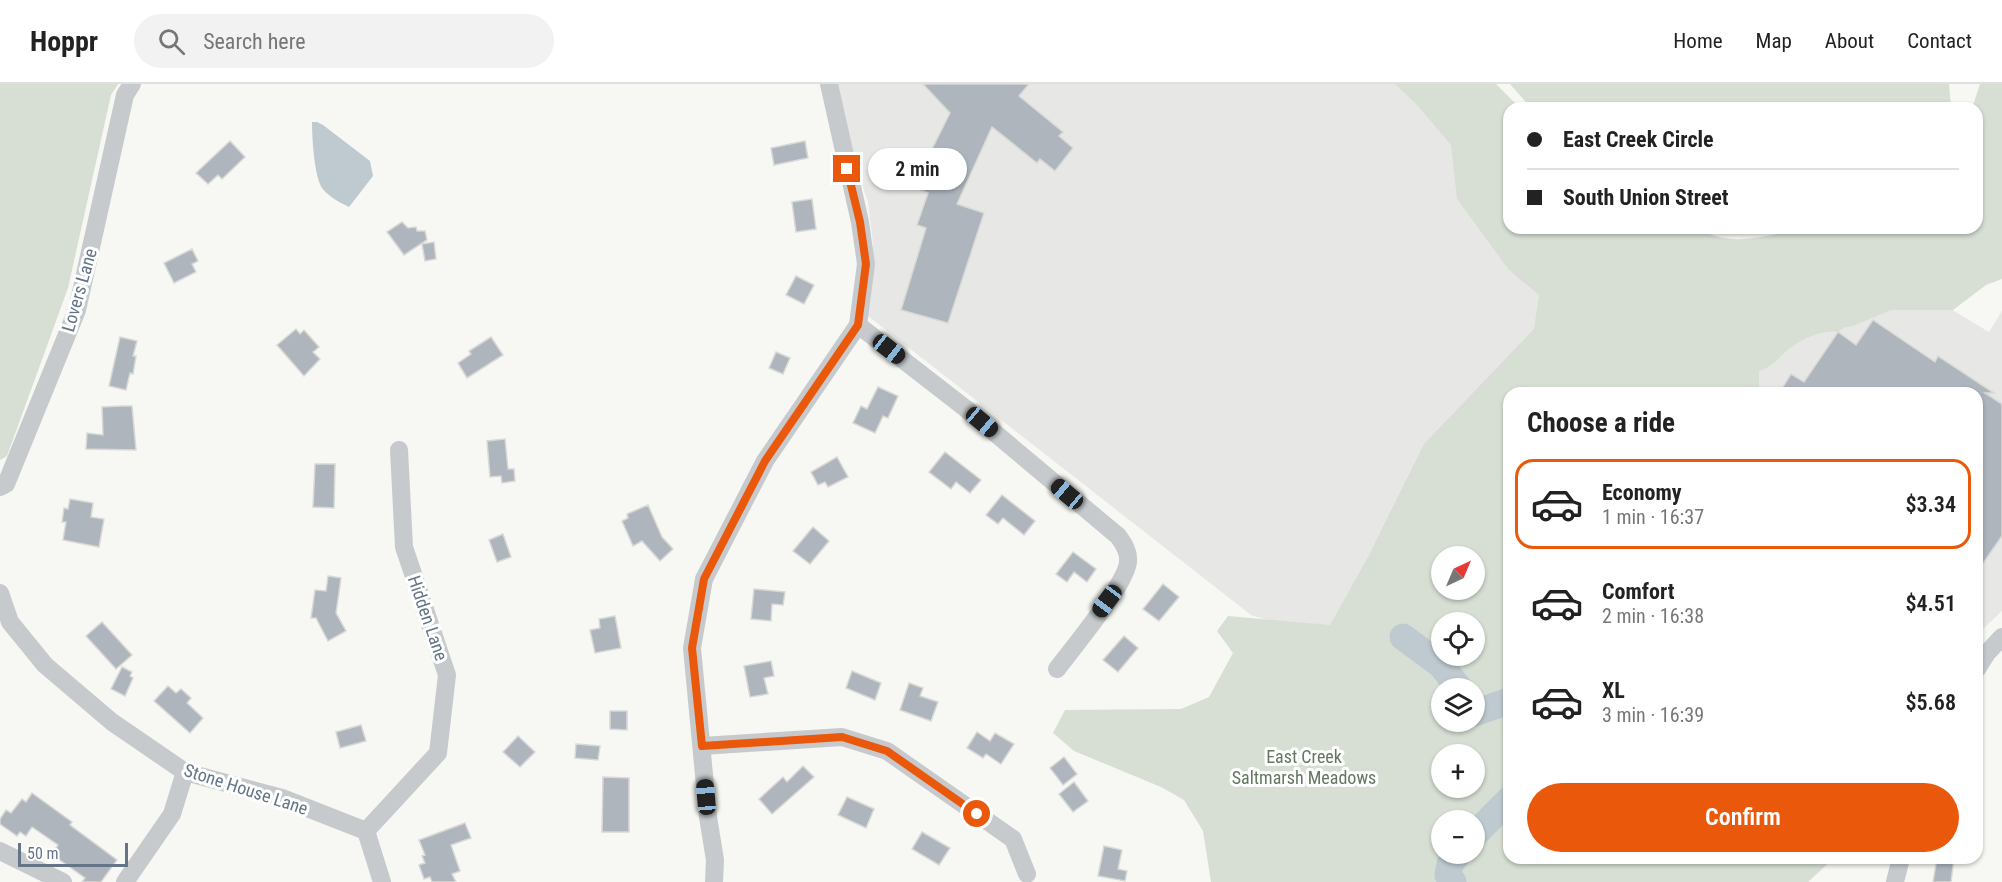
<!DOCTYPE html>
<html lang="en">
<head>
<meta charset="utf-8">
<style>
	:root { --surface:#fff; --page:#f2f2f2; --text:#222; --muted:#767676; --line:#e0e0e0; --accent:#ea580c }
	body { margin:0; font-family:"Roboto Condensed",sans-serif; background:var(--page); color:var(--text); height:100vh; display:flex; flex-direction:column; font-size:22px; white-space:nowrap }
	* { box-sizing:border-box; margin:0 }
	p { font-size:20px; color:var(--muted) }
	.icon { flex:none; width:33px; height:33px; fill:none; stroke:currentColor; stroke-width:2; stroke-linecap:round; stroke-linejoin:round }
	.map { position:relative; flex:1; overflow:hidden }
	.sheet { position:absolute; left:1503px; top:303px; width:480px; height:477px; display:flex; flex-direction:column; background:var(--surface); border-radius:18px; box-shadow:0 2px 4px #0004 }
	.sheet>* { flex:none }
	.banner { position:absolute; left:1503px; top:18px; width:480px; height:132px; border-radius:18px; box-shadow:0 2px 4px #0004; display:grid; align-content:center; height:132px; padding:0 24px; background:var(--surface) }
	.needle { width:39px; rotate:44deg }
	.fabs { position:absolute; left:1431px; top:462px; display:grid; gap:12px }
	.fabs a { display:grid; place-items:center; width:54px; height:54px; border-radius:50%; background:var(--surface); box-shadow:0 2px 4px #0004; font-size:30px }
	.scale { position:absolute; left:18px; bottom:15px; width:110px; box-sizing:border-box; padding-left:6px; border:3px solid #637587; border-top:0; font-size:16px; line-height:21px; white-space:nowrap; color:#637587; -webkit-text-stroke:4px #fff; paint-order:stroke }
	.end { position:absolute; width:27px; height:27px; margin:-14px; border:8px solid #ea580c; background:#fff; box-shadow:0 0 0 3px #fff }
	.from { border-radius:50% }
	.bubble { position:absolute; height:42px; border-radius:21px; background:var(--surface); box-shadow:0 2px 4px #0004; font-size:20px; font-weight:600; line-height:42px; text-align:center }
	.car { position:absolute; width:18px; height:36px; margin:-18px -9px; border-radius:8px; box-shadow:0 0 4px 2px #0007; background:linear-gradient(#222 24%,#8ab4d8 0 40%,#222 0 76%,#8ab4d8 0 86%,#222 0) }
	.banner b { display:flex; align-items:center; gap:21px; height:57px; font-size:22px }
	.banner b+b { border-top:2px solid var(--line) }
	.banner i { width:15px; height:15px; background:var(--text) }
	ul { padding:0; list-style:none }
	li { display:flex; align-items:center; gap:18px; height:90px; margin:0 12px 9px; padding:0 12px; border:3px solid transparent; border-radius:18px }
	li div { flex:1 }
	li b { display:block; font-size:22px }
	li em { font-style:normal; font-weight:600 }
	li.current { border-color:var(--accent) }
	li>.icon { width:54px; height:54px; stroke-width:1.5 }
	h2 { padding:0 24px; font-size:27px; line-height:72px }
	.action { display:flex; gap:12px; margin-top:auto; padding:12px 24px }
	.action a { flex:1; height:69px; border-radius:36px; background:var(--accent); color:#fff; font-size:24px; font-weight:600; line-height:69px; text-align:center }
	header { display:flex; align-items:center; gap:36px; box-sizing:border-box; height:84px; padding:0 30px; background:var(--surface); border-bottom:2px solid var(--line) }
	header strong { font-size:28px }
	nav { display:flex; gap:33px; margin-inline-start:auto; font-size:21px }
	.search { width:420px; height:54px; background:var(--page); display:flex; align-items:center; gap:15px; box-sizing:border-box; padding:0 21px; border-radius:33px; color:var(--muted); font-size:22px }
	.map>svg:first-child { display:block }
	.built { fill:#e7e8e6 }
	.green { fill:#d7dfd4; fill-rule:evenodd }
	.water { fill:#bfcad0 }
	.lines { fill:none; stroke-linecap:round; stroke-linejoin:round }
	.river { stroke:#bfcad0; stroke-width:27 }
	.building { fill:#aeb5bc; stroke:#d8d8d6; stroke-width:1.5 }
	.minor { stroke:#c6cacd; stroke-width:18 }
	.route { stroke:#ea580c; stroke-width:8 }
	.labels { text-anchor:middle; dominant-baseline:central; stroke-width:6; stroke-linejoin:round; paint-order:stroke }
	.street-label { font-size:18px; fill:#637587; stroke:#fff }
	.park-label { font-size:18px; fill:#63785f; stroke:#fff }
</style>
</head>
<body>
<header>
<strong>Hoppr</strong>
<div class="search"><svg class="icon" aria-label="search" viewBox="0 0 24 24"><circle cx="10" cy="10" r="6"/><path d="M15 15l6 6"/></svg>Search here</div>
<nav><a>Home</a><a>Map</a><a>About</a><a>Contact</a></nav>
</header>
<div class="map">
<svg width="2002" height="798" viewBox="0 0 2002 798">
	<rect width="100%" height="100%" fill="#f7f7f3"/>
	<g class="built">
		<polygon points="834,0 1454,0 1509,144 1560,216 1338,557 1251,531 863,228 870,203 873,160 868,118 845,51"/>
		<polygon points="1873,216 1944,221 1989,248 2002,227 2002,527 1982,546 1977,555 1977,309 1742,309 1796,241"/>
	</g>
	<g class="green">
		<polygon points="0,0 118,0 111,11 68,204 7,372 0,376"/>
		<path d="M1395 0H1496L1520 24H1509V144H1733L1707 149C1744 165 1781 145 1820 144 1872 142 1925 144 1977 144V24H1972L1980 0H2002V195L1986 201 1953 226H1891L1853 242 1843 244 1838 248C1821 246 1803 254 1789 265 1779 273 1773 283 1759 287V302L1754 309H1509V774H1834L1808 798H1211L1203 747 1184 716 1161 703 1074 667 1053 649 1065 626 1181 625 1209 613 1233 569 1217 547 1228 532 1330 541 1368 473 1424 360 1534 245 1539 211 1509 186 1457 115 1451 61 1417 21ZM1442 472H1474V506H1442ZM1442 538H1474V572H1442ZM1442 604H1474V638H1442ZM1442 670H1474V704H1442ZM1442 736H1474V770H1442Z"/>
		<polygon points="1510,0 1949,0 1951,24 1531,24"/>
	</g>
	<path class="water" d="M312 38H317L323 41 370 77 373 92 349 123C339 118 329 113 322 104 314 92 312 53 312 38Z"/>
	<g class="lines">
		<g class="river">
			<polyline points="1403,553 1441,581 1459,604"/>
			<polyline points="1474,629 1509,617"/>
			<polyline points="1474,751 1509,716"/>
			<polyline points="1453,798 1448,791 1450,780 1458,770"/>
		</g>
	</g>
	<g class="building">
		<polygon points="923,0 1029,0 1019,12 1063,48 1059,52 1073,64 1055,87 1040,75 1037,79 992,43 957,120 984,129 948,239 901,226 926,144 917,141 928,109 908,101 919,77 925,79 950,29"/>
		<polygon points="230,57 245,73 222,95 218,91 208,100 196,89"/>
		<polygon points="805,57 808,74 774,81 771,64"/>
		<polygon points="812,115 816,145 796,148 792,118"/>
		<polygon points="402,138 408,144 416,143 417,147 425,147 427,156 404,171 387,148"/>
		<polygon points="434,158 436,175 425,177 422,160"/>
		<polygon points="192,165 198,177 192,180 196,188 174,199 164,179"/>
		<polygon points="796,192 814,201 804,220 786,211"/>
		<polygon points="1873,236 1935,278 1938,272 1994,309 1985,309 2002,320 2002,452 1977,488 1977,309 1779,309 1791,290 1804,298 1838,248 1856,261"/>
		<polygon points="296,245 300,250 304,246 319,263 313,268 320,275 304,292 277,261"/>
		<polygon points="120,253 137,257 133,272 136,272 133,290 130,289 126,306 109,302"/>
		<polygon points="491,253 503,271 467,294 458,279 471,270 469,267"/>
		<polygon points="776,268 790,274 783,290 769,284"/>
		<polygon points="878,303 898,312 888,334 883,332 875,349 853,339 861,322 867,325"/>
		<polygon points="122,322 132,322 136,366 86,365 87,349 103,351 102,323"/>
		<polygon points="505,355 508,385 514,385 515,397 502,399 501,392 490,393 487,357"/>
		<polygon points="945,368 981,396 970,409 956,398 951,405 929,388"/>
		<polygon points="837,373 848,393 828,403 825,398 818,401 811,388"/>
		<polygon points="315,380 335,380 334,424 313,423"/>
		<polygon points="1002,411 1035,437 1024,451 1003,434 998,440 986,431"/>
		<polygon points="70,415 93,419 91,433 104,435 99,463 63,456 66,438 62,438 64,424 68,425"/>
		<polygon points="648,421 662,453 673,465 660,477 642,457 633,462 622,437 628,434 627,430"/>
		<polygon points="813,443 829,457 810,480 793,467"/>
		<polygon points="503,450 511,473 497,478 489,456"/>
		<polygon points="1073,468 1096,485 1087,498 1074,488 1067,498 1056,490"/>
		<polygon points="328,492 341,494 336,529 346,547 328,557 316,534 311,534 315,506 326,507"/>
		<polygon points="1163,500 1179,513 1159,537 1143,525"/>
		<polygon points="754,505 785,508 783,521 772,520 771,537 751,535"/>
		<polygon points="615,532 621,564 595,569 590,546 600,544 599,535"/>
		<polygon points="102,538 132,571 116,585 86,552"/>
		<polygon points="1124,552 1138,564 1118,588 1103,576"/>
		<polygon points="771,577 774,592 764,594 768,610 750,613 744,582"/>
		<polygon points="122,583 132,588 130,592 133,594 125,612 111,605"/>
		<polygon points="852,587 881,599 875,616 846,604"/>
		<polygon points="909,599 923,604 920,612 938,618 931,637 900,626"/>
		<polygon points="168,602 176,609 181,605 191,614 187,619 203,634 190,649 154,617"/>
		<polygon points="610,627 627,627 627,646 610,645"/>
		<polygon points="361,641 366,657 340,664 336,648"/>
		<polygon points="977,648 990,657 995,649 1014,660 1001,680 986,670 983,674 967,664"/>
		<polygon points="518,652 535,668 520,683 503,668"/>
		<polygon points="576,660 600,662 598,676 575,674"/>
		<polygon points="1064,673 1077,690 1063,701 1050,684"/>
		<polygon points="803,682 814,693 772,730 759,715 783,693 787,698"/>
		<polygon points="603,693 629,694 629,748 602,748"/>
		<polygon points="1074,698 1088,717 1073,728 1059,710"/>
		<polygon points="32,709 72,738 70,741 117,776 101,798 82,798 85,794 57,774 57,771 53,769 58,761 32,743 26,752 20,748 17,752 0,740 0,735 6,726 11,729 22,715 26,718"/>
		<polygon points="847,713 874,725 866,744 838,731"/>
		<polygon points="465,739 471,754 451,761 460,787 452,790 456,798 432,798 430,793 424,795 419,781 425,779 422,772 425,771 419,756"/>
		<polygon points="922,748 950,764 939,781 912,765"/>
		<polygon points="1104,762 1122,766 1118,785 1127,787 1125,797 1098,792"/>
		<polygon points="1937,774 1954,774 1951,798 1933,798"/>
	</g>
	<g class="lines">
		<g class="minor">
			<path d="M858 241 965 324 1118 452C1124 460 1129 468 1128 477 1128 498 1072 565 1057 585"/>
			<polyline points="0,403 6,400 77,226 125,11 132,0"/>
			<polyline points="0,509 10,538 45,581 112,638 185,688 282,714 366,747 382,798"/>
			<polyline points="1977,585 1987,569 2002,553"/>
			<polyline points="702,662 842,653 887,667 1013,755 1027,790"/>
			<polyline points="366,747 438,669 447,591 404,463 399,366"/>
			<polyline points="0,767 63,798"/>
			<polyline points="125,798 172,730 185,688"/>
			<polyline points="714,798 715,776 708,733 692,564 704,495 765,377 858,241 866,180 860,138 829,0"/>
			<polyline points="1895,798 1901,774"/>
		</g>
	</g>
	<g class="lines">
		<polyline class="route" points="847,85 860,138 866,180 858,241 765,377 704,495 692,564 702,662 842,653 887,667 977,730"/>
	</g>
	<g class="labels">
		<g class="street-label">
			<text transform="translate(79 206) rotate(-74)">Lovers Lane</text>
			<text transform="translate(428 534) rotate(71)">Hidden Lane</text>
			<text transform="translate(246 705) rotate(18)">Stone House Lane</text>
		</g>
		<g class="park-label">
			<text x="1304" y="672">East Creek<tspan x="1304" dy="21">Saltmarsh Meadows</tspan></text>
		</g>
	</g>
</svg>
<div class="fabs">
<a><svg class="needle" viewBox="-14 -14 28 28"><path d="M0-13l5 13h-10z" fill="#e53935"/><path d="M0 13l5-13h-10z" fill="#767676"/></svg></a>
<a><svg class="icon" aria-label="locate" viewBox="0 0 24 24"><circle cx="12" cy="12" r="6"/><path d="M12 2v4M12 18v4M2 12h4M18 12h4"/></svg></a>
<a><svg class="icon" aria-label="layers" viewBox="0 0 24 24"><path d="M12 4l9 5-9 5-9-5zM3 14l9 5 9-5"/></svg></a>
<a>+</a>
<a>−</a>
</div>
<div class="scale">50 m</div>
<i class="end from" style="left:977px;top:730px"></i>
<i class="end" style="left:847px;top:85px"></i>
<div class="bubble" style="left:868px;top:64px;width:99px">2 min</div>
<i class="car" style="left:889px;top:265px;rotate:128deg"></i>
<i class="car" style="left:982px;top:338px;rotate:130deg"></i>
<i class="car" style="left:1067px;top:410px;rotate:310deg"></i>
<i class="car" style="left:1107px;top:517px;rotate:217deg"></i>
<i class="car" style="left:706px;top:713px;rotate:355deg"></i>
<div class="banner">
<b><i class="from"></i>East Creek Circle</b>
<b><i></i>South Union Street</b>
</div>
<section class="sheet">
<h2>Choose a ride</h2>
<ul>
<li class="current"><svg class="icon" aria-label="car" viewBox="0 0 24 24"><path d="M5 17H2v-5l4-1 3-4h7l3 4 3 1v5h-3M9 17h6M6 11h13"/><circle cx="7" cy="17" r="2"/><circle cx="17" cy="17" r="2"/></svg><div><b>Economy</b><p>1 min · 16:37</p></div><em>$3.34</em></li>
<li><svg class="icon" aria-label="car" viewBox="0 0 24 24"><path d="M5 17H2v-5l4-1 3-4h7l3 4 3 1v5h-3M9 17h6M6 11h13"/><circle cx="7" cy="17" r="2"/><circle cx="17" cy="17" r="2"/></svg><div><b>Comfort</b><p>2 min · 16:38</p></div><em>$4.51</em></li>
<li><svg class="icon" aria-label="car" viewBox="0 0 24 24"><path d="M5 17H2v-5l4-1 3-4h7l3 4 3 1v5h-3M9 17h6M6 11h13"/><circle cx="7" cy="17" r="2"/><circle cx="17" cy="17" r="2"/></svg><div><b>XL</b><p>3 min · 16:39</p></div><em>$5.68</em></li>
</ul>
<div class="action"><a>Confirm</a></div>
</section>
</div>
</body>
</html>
